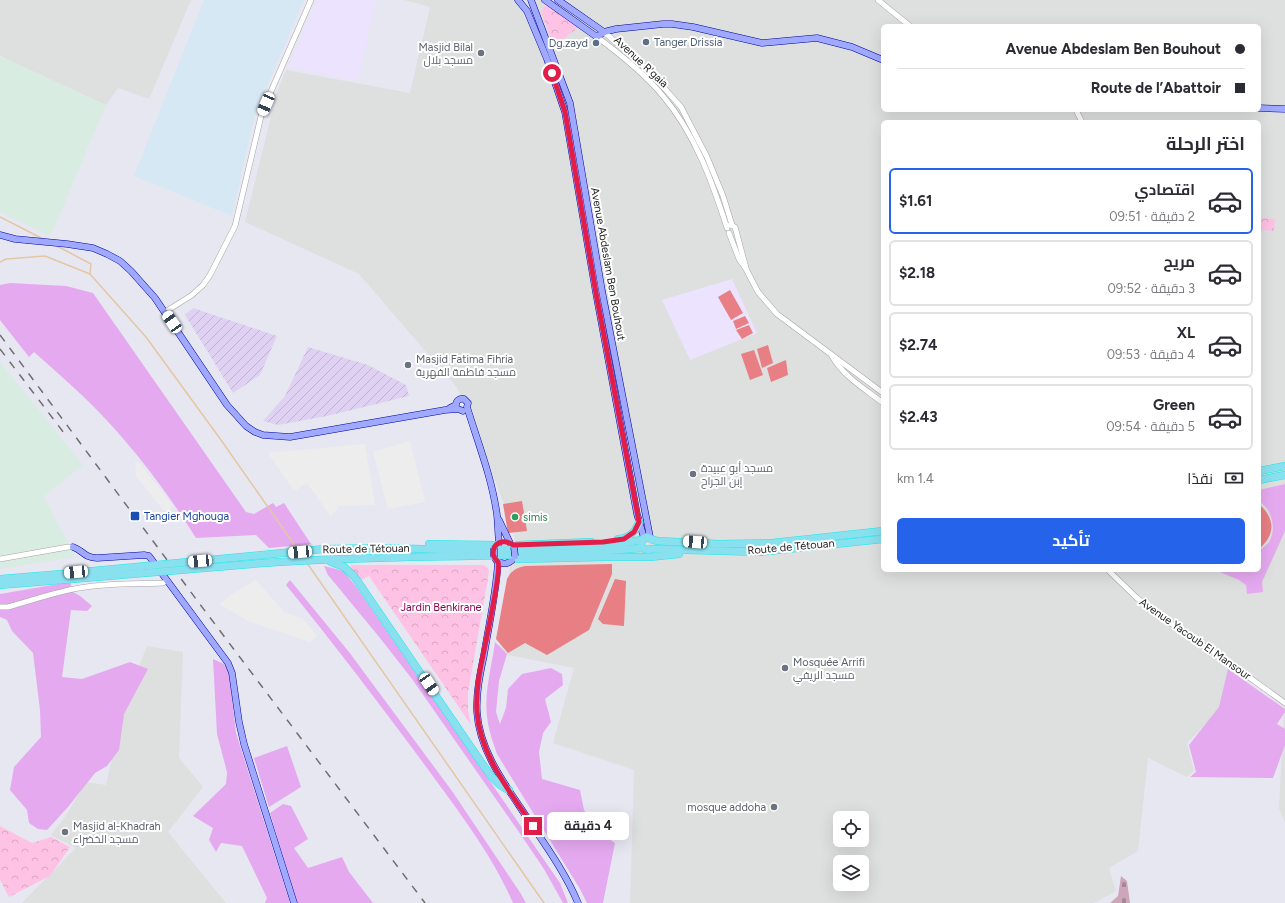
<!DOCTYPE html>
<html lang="ar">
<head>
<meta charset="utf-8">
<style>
	:root { --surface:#fff; --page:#f2f2f3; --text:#2b2b33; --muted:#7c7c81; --line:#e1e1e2; --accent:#2563eb }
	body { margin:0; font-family:Figtree,Cairo,sans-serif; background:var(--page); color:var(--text); direction:rtl; height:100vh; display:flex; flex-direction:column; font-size:15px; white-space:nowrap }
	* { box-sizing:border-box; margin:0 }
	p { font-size:13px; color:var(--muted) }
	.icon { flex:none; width:22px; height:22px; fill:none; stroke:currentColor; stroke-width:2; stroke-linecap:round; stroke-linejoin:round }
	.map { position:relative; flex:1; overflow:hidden; direction:ltr }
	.drawer { position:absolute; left:881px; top:120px; width:380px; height:452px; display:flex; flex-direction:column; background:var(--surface); border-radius:6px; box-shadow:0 4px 16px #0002; direction:rtl }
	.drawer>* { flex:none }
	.hud { position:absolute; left:881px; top:24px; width:380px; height:88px; border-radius:6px; box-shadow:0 4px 16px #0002; direction:rtl; display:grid; align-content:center; height:88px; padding:0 16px; background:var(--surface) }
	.fabs { position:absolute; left:833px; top:811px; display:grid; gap:8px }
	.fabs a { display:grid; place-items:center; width:36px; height:36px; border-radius:6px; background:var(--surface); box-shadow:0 4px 16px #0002; font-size:20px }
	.end { position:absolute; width:18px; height:18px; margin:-9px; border:5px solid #e11d48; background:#fff; box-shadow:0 0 0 2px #fff }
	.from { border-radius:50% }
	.bubble { position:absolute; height:28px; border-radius:6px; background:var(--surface); box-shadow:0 4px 16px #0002; font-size:13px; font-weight:700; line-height:28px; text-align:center; direction:rtl }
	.car { position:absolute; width:12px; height:24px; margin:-12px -6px; border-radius:5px; box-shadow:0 0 3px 1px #0007; background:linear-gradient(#fff 24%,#345 0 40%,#fff 0 76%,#345 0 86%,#fff 0) }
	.hud b { display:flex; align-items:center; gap:14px; height:38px; font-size:15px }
	.hud b+b { border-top:1px solid var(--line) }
	.hud i { width:10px; height:10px; background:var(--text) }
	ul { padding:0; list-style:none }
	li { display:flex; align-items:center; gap:12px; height:66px; margin:0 8px 6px; padding:0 8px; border:2px solid var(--line); border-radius:6px }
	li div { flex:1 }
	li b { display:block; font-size:15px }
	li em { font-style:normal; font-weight:700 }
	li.on { border-color:var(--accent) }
	li>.icon { width:36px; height:36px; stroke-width:1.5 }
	h2 { padding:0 16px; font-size:18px; line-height:48px }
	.pay { display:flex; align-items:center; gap:10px; height:44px; padding:0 16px; font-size:15px }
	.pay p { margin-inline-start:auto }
	.primary-button { display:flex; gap:8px; margin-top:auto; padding:8px 16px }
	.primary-button a { flex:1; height:46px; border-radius:6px; background:var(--accent); color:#fff; font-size:16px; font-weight:700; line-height:46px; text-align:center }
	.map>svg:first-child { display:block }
	.residential { fill:#dedfdf; fill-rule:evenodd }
	.commercial { fill:#d5e8f4 }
	.industrial { fill:#d8ece2 }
	.education { fill:#ece3ff }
	.farmland { fill:url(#farmland-furrows) }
	.grass { fill:#e5a9f0 }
	.cemetery { fill:url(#cemetery-stones) }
	.park { fill:url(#park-crowns) }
	.pitch { fill:#e77f84 }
	.parking { fill:#ededed }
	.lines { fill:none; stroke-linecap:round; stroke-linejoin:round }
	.stream { stroke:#e3c7a4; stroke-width:1.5 }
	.minor-casing { stroke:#a5a5a5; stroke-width:6 }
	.major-casing { stroke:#00009e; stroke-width:7 }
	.highway-casing { stroke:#19ebe9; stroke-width:8 }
	.minor { stroke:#fff; stroke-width:5 }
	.major { stroke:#9fa9ff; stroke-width:6 }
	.highway { stroke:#89e0ef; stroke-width:7 }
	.rail { stroke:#6f6f6f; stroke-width:1.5; stroke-dasharray:8 8; stroke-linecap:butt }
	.major-bridge-casing { stroke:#00009e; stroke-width:7; stroke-linecap:butt }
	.highway-bridge-casing { stroke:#19ebe9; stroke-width:8; stroke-linecap:butt }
	.major-bridge { stroke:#9fa9ff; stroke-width:6 }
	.highway-bridge { stroke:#89e0ef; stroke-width:7 }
	.route { stroke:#e11d48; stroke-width:5 }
	.service-dot { fill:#5c6f8a; stroke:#fff; stroke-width:1.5 }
	.worship-dot { fill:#6b7280; stroke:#fff; stroke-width:1.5 }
	.transit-dot { fill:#1a4fb4; stroke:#fff; stroke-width:1.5 }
	.leisure-dot { fill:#2e9e5b; stroke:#fff; stroke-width:1.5 }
	.labels { text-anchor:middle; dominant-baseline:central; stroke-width:4; stroke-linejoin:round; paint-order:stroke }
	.service-label { font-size:11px; fill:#4e5e75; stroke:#fff; text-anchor:start }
	.worship-label { font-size:11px; fill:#5b616d; stroke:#fff; text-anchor:start }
	.street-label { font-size:11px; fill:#212121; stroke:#fff }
	.transit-label { font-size:11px; fill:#164399; stroke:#fff; text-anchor:start }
	.leisure-label { font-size:11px; fill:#27864d; stroke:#fff; text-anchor:start }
	.park-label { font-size:11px; fill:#8d0253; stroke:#fff }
</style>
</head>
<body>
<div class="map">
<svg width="1285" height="903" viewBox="0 0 1285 903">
	<defs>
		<pattern id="farmland-furrows" width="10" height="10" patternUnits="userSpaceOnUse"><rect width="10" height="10" fill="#dfd1f2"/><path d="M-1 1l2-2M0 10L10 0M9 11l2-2" fill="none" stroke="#bfb3cf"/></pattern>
		<pattern id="cemetery-stones" width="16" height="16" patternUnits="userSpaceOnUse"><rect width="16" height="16" fill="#cda6ba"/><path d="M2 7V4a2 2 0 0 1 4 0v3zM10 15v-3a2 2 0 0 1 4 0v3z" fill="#a68797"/></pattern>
		<pattern id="park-crowns" width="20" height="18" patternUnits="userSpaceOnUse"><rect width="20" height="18" fill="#fec2e5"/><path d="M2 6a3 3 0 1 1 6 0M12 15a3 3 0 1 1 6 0" fill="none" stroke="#d9a6c4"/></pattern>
	</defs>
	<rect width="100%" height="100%" fill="#e7e7f2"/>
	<g class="residential">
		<polygon points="0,0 191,0 149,99 118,88 106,105 0,56"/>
		<path d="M404 0H1285V823L1279 808 1284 707 1232 669 1223 707 1187 743 1194 771 1187 777 1148 758 1138 851 1109 868 1116 891 1094 903H630L634 770 553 743 574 668 498 653 515 531 458 389 359 274 245 222 277 92 286 70 410 93 430 7ZM883 26H1259V110H883ZM883 122H1259V570H883ZM840 818H862V840H840ZM840 862H862V884H840Z"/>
		<polygon points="147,646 183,652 179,758 203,787 168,832 226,903 22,903 76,848 51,835 65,817 86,782 106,785 123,707"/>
	</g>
	<polygon class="commercial" points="204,0 304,0 255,114 232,216 134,176"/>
	<g class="industrial">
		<polygon points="0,56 106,105 52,233 47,235 0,212"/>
		<polygon points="0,362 83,465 44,496 75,557 0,569"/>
	</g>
	<g class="education">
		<polygon points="317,0 376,0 358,81 288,67"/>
		<polygon points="732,279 757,333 690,360 662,300"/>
	</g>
	<g class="farmland">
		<polygon points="193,308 277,336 260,375 233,393 185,315"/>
		<polygon points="308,347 368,365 406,385 409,396 327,416 278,425 263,421 285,396"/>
	</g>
	<g class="grass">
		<path d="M10 283 66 286 93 293 246 512 254 514 273 503 276 507 284 503 311 544 269 548 256 535 196 538C166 490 131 444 91 404 73 386 53 369 34 352L29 357 0 320V285Z"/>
		<path d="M1285 484V531L1262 582 1263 592 1247 594 1246 585 1239 580 1215 570H1259V551C1262 548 1267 545 1269 542 1277 531 1272 507 1259 502V490Z"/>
		<polygon points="324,566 344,571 357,588 560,883 568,903 563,903 544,869 521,835 412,679 380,638 328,575"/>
		<path d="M290 580 349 652 452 791 521 894 526 903H513C492 854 458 811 427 768 381 706 335 645 286 585Z"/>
		<polygon points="70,582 73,592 80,596 92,606 87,611 71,610 62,677 82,679 130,662 148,669 124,714 119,750 107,766 95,773 68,807 47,830 38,829 29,823 27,810 10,790 14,767 41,737 40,710 33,653 12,631 7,620 0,617 0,594"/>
		<path d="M495 642 507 654 499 681 496 712 500 724 506 708 508 689 522 674 551 668 562 674 563 685 545 699 551 722 543 733 539 752 542 779 580 790 584 810 595 829 615 843 603 903H587L580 889 497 754C493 742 488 729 487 716 484 691 492 666 495 642Z"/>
		<polygon points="213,659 224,664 229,672 236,733 290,903 265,903 267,898 242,846 221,843 216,852 209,840 213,828 193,816 226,784 227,772 217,734"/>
		<polygon points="1228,669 1285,709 1285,712 1277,724 1285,729 1285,745 1273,778 1190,777 1196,772 1189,745 1219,707"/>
		<polygon points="287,746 301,787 269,807 254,758"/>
		<polygon points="283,804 291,806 308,839 294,848 308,868 342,857 349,872 373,903 297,903 270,813"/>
	</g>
	<polygon class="cemetery" points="1121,876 1127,881 1130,903 1110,903 1118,896"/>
	<g class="park">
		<polygon points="546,4 580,26 554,46 541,12"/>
		<polygon points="1259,218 1275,219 1274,231 1259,230"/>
		<polygon points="351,565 483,565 487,567 489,571 488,578 468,693 468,711 471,725 369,576 361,580 351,567"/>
		<polygon points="0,826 32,843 51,837 70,847 50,876 9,897 0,880"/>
	</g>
	<g class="pitch">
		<polygon points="730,290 743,313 731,320 718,297"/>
		<polygon points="745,316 749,323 736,329 733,321"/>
		<polygon points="749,325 753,333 742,339 736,330"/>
		<polygon points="768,345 773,363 762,368 757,349"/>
		<polygon points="754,350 763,375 750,380 741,354"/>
		<polygon points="786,360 788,375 771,382 767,368"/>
		<polygon points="522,501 527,531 508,533 503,504"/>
		<path d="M1259 504C1275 518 1276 535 1259 549Z"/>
		<path d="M612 564V574L589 630 547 655 525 643 508 653 496 639 507 579C511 571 516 568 525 566Z"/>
		<polygon points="615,579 626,581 624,626 603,624 598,619"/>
	</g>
	<g class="parking">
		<polygon points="410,441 425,502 388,509 373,452"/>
		<polygon points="365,444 375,505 339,506 331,517 307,483 294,491 268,453"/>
		<polygon points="135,462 139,462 172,505 171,510 164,511 136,476"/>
		<polygon points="256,580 284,612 303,619 317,636 310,642 248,621 219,604 232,594"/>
	</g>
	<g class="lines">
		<g class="stream">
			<polyline points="0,217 45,240"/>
			<polyline points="57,246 91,264 90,274 146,337 221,440 298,550"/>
			<polyline points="0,262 6,259 45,256 90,274"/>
			<polyline points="307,563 544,903"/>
		</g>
		<g class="minor-casing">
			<g id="minor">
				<polyline points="878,0 910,26"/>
				<polyline points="604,32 651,73 681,107 707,157 723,196 732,225"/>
				<path d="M597 37C620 54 645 74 663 96 695 134 712 181 727 228"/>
				<polyline points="1076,110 1082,122"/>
				<polyline points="730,225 735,227 746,268"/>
				<polyline points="729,233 739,259 746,269 758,292 777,314 883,393"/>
				<polyline points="165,312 192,295 203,285 210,275 235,226 262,112 311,0"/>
				<path d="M832 356C843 376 865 389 883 403"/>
				<polyline points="0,559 68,547 73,547"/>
				<polyline points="1108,570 1137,598 1157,614 1225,660 1285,703"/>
				<path d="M0 607H8C34 600 60 590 86 587 112 583 138 584 163 583L166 581"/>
			</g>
		</g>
		<g class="major-casing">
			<g id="major">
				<polyline points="518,0 527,11 547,59 565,112 596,293 637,514 644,538"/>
				<polyline points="531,0 570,103 602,291 650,537"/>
				<polyline points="545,0 597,37 604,32 616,29 663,24 672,24 693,27 762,43 817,38 852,47 883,60"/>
				<polyline points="558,0 604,32"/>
				<polyline points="1259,108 1285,109"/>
				<polyline points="0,235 15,239 67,244 93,248 107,254 120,261 131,271 155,298 227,405 246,426 255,432 263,435 290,437 445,410 458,409 463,411"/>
				<path d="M450 408 456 405C456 401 459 398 464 399L468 403 467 407C478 443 492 478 497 515 498 524 498 533 499 543"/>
				<polyline points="499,520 510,543"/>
				<path d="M73 547C84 551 83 557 97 558L144 555 149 556 228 663 232 673 239 722 244 744 294 903"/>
				<path d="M496 560C503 566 511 564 515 556"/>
				<path d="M498 562C496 594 489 624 484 655 480 674 476 693 477 712 479 747 501 779 520 807 540 838 564 869 578 903"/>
			</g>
		</g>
		<g class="highway-casing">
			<g id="highway">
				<polyline points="1259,471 1285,466"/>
				<polyline points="1259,480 1285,475"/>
				<path d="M618 539C629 538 635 533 639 522"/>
				<polyline points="641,543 644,538 647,537 653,540 658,541 719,544 772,543 883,531"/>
				<polyline points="429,544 495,545"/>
				<polyline points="518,545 591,542"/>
				<polyline points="262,555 324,549 383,548 462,550 559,549 617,544 641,540"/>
				<polyline points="518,559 605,557 650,557 679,554"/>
				<path d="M331 562 344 567 354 576 481 762C489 773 496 785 509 790"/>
				<path d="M264 563C390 554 516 559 642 548L648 550 651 549 760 552 883 539"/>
				<polyline points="0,579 61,574"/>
				<polyline points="0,585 61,580"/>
			</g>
		</g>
		<use href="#minor" class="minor"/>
		<use href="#major" class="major"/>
		<use href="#highway" class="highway"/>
		<g class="rail">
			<polyline points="0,335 199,603 425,903"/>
			<polyline points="0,349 64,433"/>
		</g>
		<g class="major-bridge-casing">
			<g id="major-bridge">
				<polyline points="514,547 515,556"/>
				<polyline points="494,548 494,557"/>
			</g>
		</g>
		<g class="highway-bridge-casing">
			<g id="highway-bridge">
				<polyline points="61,574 262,555"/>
				<polyline points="61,580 264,563"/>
			</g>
		</g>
		<use href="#major-bridge" class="major-bridge"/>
		<use href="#highway-bridge" class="highway-bridge"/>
	</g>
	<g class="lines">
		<path class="route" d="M533 826C510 792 480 755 477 712 475 685 483 657 488 631 490 621 501 568 498 562 496 559 494 558 493 554 493 543 503 538 513 545L603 542 624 539 634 532 639 522 596 293 565 112 552 73"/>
	</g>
	<g class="service-dot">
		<circle cx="646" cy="42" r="4"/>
		<circle cx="596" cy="43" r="4"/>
	</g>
	<g class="worship-dot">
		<circle cx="481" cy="53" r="4"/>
		<circle cx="408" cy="365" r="4"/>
		<circle cx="693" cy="474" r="4"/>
		<circle cx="785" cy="668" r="4"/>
		<circle cx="774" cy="807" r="4"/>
		<circle cx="65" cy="832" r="4"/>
	</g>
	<rect class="transit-dot" x="130" y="511" width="10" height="10" rx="2"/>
	<circle class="leisure-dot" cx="515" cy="517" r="4"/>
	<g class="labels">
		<g class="service-label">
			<text x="654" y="42">Tanger Drissia</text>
			<text x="588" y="43" text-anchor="end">Dg.zayd</text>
		</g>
		<g class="worship-label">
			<text x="473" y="47" text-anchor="end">Masjid Bilal<tspan x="473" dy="13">مسجد بلال</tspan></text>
			<text x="416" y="359">Masjid Fatima Fihria<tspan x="416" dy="13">مسجد فاطمة الفهرية</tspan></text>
			<text x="701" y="468">مسجد أبو عبيدة<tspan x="701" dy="13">إبن الجراح</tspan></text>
			<text x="793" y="662">Mosquée Arrifi<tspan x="793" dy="13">مسجد الريفي</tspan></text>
			<text x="766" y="807" text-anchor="end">mosque addoha</text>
			<text x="73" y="826">Masjid al-Khadrah<tspan x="73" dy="13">مسجد الخضراء</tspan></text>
		</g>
		<g class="street-label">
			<text transform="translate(641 62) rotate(43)">Avenue R'gaia</text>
			<text transform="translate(608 264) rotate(80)">Avenue Abdeslam Ben Bouhout</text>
			<text transform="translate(791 547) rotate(-5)">Route de Tétouan</text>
			<text transform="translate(366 549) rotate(-1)">Route de Tétouan</text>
			<text transform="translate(1195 639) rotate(35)">Avenue Yacoub El Mansour</text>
		</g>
		<g class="transit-label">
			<text x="144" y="516">Tangier Mghouga</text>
		</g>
		<g class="leisure-label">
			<text x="523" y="517">simis</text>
		</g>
		<g class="park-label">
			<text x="441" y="607">Jardin Benkirane</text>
		</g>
	</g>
</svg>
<div class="fabs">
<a><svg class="icon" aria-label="locate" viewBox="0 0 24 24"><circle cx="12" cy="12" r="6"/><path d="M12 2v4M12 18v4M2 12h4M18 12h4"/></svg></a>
<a><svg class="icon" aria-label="layers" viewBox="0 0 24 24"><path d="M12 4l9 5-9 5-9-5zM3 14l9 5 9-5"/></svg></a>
</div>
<i class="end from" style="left:552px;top:73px"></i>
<i class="end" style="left:533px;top:826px"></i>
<div class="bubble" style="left:547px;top:812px;width:82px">4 دقيقة</div>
<i class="car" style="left:266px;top:104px;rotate:203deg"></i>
<i class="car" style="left:172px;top:322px;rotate:326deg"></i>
<i class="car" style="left:695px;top:542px;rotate:274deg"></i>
<i class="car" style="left:300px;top:552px;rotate:265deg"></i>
<i class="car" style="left:200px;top:561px;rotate:265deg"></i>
<i class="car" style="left:76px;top:572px;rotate:265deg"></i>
<i class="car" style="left:429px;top:684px;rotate:146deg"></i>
<div class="hud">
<b><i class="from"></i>Avenue Abdeslam Ben Bouhout</b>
<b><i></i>Route de l’Abattoir</b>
</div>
<section class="drawer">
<h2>اختر الرحلة</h2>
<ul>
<li class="on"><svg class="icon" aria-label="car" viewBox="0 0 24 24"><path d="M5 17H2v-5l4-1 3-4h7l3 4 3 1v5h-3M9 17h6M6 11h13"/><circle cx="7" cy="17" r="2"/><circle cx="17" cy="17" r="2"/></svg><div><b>اقتصادي</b><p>2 دقيقة · 09:51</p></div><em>$1.61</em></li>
<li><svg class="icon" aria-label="car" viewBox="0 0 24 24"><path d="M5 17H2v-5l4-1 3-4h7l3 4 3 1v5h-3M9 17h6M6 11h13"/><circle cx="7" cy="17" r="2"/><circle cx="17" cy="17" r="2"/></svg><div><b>مريح</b><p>3 دقيقة · 09:52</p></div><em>$2.18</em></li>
<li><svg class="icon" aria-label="car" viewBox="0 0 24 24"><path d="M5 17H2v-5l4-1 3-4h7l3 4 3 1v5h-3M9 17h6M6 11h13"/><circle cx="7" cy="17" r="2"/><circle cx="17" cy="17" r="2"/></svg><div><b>XL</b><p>4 دقيقة · 09:53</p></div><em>$2.74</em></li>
<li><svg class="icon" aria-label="car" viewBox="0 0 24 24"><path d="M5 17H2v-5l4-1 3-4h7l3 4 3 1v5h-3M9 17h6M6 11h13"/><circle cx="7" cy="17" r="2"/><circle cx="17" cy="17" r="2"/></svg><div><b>Green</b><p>5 دقيقة · 09:54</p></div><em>$2.43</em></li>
</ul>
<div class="pay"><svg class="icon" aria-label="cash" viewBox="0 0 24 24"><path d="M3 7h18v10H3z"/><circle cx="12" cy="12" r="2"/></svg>نقدًا<p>1.4 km</p></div>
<div class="primary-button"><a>تأكيد</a></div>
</section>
</div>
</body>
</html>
